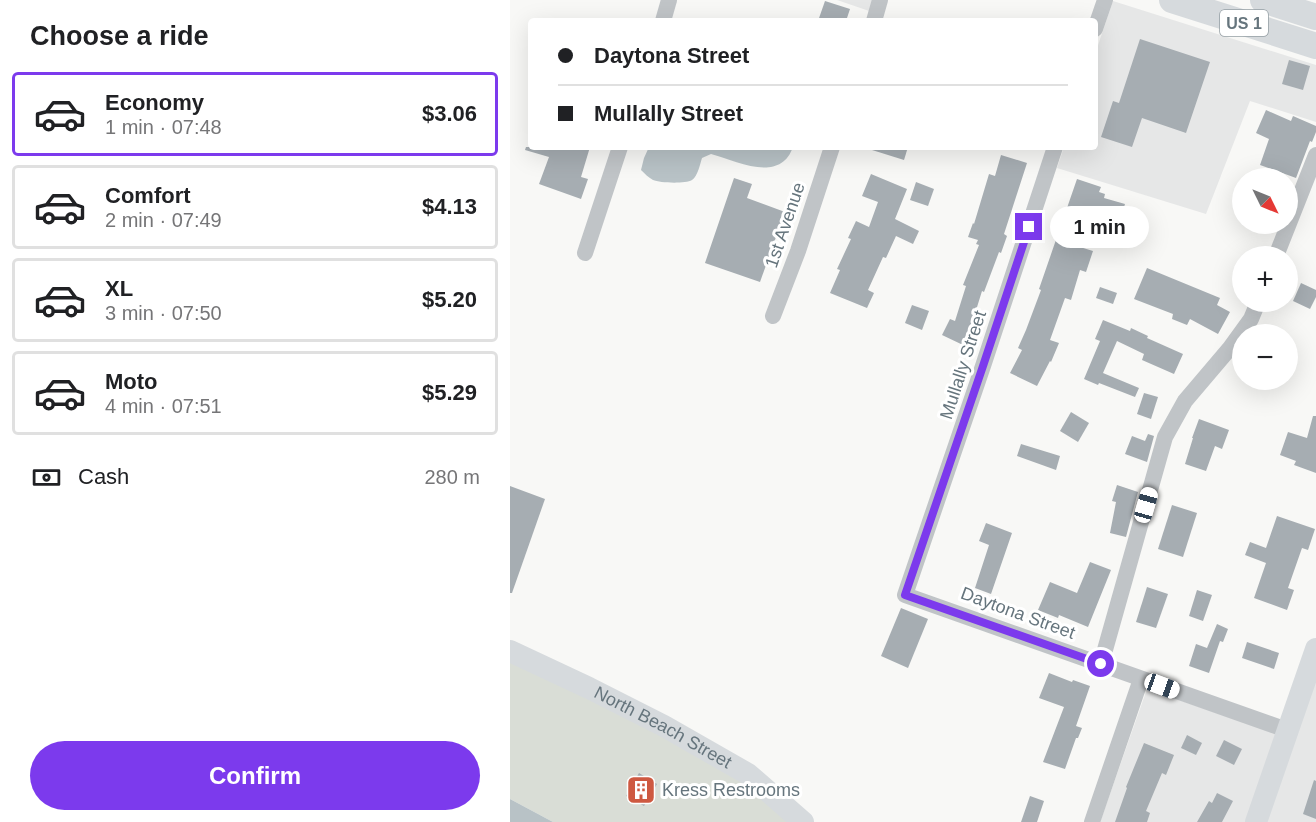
<!DOCTYPE html>
<html lang="en">
<head>
<meta charset="utf-8">
<style>
	:root { --surface:#fff; --page:#f6f6f6; --text:#202124; --muted:#757577; --line:#e0e0e0; --accent:#7c3aed }
	body { margin:0; font-family:Helvetica,sans-serif; background:var(--page); color:var(--text); height:100vh; display:flex; flex-direction:column; font-size:22px; white-space:nowrap }
	* { box-sizing:border-box; margin:0 }
	p { font-size:20px; color:var(--muted) }
	.icon { flex:none; width:33px; height:33px; fill:none; stroke:currentColor; stroke-width:2; stroke-linecap:round; stroke-linejoin:round }
	.map { position:relative; flex:1; overflow:hidden }
	.drawer { display:flex; flex-direction:column; background:var(--surface); width:510px }
	.drawer>* { flex:none }
	.hud { position:absolute; left:18px; top:18px; width:570px; height:132px; border-radius:6px; box-shadow:0 6px 24px #0002; display:grid; align-content:center; height:132px; padding:0 30px; background:var(--surface) }
	.needle { width:39px; rotate:133deg }
	.controls { position:absolute; left:722px; top:168px; display:grid; gap:12px }
	.controls a { display:grid; place-items:center; width:66px; height:66px; border-radius:50%; background:var(--surface); box-shadow:0 6px 24px #0002; font-size:30px }
	.end { position:absolute; width:27px; height:27px; margin:-14px; border:8px solid #7c3aed; background:#fff; box-shadow:0 0 0 3px #fff }
	.from { border-radius:50% }
	.bubble { position:absolute; height:42px; border-radius:21px; background:var(--surface); box-shadow:0 6px 24px #0002; font-size:20px; font-weight:600; line-height:42px; text-align:center }
	.car { position:absolute; width:18px; height:36px; margin:-18px -9px; border-radius:8px; box-shadow:0 0 4px 2px #0007; background:linear-gradient(#fff 24%,#345 0 40%,#fff 0 76%,#345 0 86%,#fff 0) }
	.hud b { display:flex; align-items:center; gap:21px; height:57px; font-size:22px }
	.hud b+b { border-top:2px solid var(--line) }
	.hud i { width:15px; height:15px; background:var(--text) }
	ul { padding:0; list-style:none }
	li { display:flex; align-items:center; gap:18px; height:84px; margin:0 12px 9px; padding:0 18px; border:3px solid var(--line); border-radius:6px }
	li div { flex:1 }
	li b { display:block; font-size:22px }
	li em { font-style:normal; font-weight:600 }
	li.active { border-color:var(--accent) }
	li>.icon { width:54px; height:54px; stroke-width:1.5 }
	h2 { padding:0 30px; font-size:27px; line-height:72px }
	.pay { display:flex; align-items:center; gap:15px; height:66px; padding:0 30px; font-size:22px }
	.pay p { margin-inline-start:auto }
	.button { display:flex; gap:12px; margin-top:auto; padding:12px 30px }
	.button a { flex:1; height:69px; border-radius:36px; background:var(--accent); color:#fff; font-size:24px; font-weight:600; line-height:69px; text-align:center }
	main { display:flex; flex:1; min-height:0 }
	.map>svg:first-child { display:block }
	.built { fill:#e6e7e7 }
	.green { fill:#d9ddd6 }
	.water { fill:#b8c2c6 }
	.building { fill:#a6adb2 }
	.lines { fill:none; stroke-linecap:round; stroke-linejoin:round }
	.street { stroke:#c0c4c7; stroke-width:16 }
	.secondary { stroke:#d6dadd; stroke-width:22 }
	.primary { stroke:#d6dadd; stroke-width:26 }
	.route { stroke:#7c3aed; stroke-width:8 }
	.labels { text-anchor:middle; dominant-baseline:central; stroke-width:6; stroke-linejoin:round; paint-order:stroke }
	.shield { fill:#fff; stroke:#949ea4; stroke-width:1.5 }
	.shield-label { font-size:16px; font-weight:bold; fill:#66757d }
	.street-label { font-size:18px; fill:#66757d; stroke:#fff }
	.poi-label { font-size:18px; fill:#66757d; stroke:#fff; text-anchor:start }
</style>
</head>
<body>
<main>
<section class="drawer">
<h2>Choose a ride</h2>
<ul>
<li class="active"><svg class="icon" aria-label="car" viewBox="0 0 24 24"><path d="M5 17H2v-5l4-1 3-4h7l3 4 3 1v5h-3M9 17h6M6 11h13"/><circle cx="7" cy="17" r="2"/><circle cx="17" cy="17" r="2"/></svg><div><b>Economy</b><p>1 min · 07:48</p></div><em>$3.06</em></li>
<li><svg class="icon" aria-label="car" viewBox="0 0 24 24"><path d="M5 17H2v-5l4-1 3-4h7l3 4 3 1v5h-3M9 17h6M6 11h13"/><circle cx="7" cy="17" r="2"/><circle cx="17" cy="17" r="2"/></svg><div><b>Comfort</b><p>2 min · 07:49</p></div><em>$4.13</em></li>
<li><svg class="icon" aria-label="car" viewBox="0 0 24 24"><path d="M5 17H2v-5l4-1 3-4h7l3 4 3 1v5h-3M9 17h6M6 11h13"/><circle cx="7" cy="17" r="2"/><circle cx="17" cy="17" r="2"/></svg><div><b>XL</b><p>3 min · 07:50</p></div><em>$5.20</em></li>
<li><svg class="icon" aria-label="car" viewBox="0 0 24 24"><path d="M5 17H2v-5l4-1 3-4h7l3 4 3 1v5h-3M9 17h6M6 11h13"/><circle cx="7" cy="17" r="2"/><circle cx="17" cy="17" r="2"/></svg><div><b>Moto</b><p>4 min · 07:51</p></div><em>$5.29</em></li>
</ul>
<div class="pay"><svg class="icon" aria-label="cash" viewBox="0 0 24 24"><path d="M3 7h18v10H3z"/><circle cx="12" cy="12" r="2"/></svg>Cash<p>280 m</p></div>
<div class="button"><a>Confirm</a></div>
</section>
<div class="map">
<svg width="806" height="822" viewBox="0 0 806 822">
	<rect width="100%" height="100%" fill="#f8f8f6"/>
	<g class="built">
		<polygon points="327,0 368,0 365,13"/>
		<polygon points="603,1 806,65 806,122 740,101 696,214 547,168 554,147 585,147 585,54"/>
		<polygon points="806,673 806,822 754,822"/>
		<polygon points="637,689 767,734 737,822 590,822"/>
	</g>
	<polygon class="green" points="0,651 154,726 293,822 43,822 0,799"/>
	<g class="water">
		<path d="M139 147H283C270 184 227 161 201 154L192 158C190 164 188 176 182 180 175 184 150 183 143 180 138 177 135 174 131 170L134 158Z"/>
		<polygon points="0,799 43,822 0,822"/>
	</g>
	<g class="building">
		<polygon points="315,1 340,9 336,21 308,21"/>
		<polygon points="630,39 700,62 676,133 632,118 622,147 591,137 603,101 609,103"/>
		<polygon points="779,60 800,66 793,90 772,84"/>
		<polygon points="756,110 781,121 783,116 806,126 806,132 802,142 800,141 786,178 750,165 759,139 746,133"/>
		<polygon points="16,147 80,147 71,177 78,179 71,199 29,184 39,157 15,150"/>
		<polygon points="362,147 398,147 394,160 362,150"/>
		<polygon points="491,155 517,163 494,234 497,236 491,253 489,252 474,292 472,291 459,333 453,345 432,335 440,319 445,321 456,286 453,285 469,245 466,244 468,240 458,237 463,223 464,224 479,174 485,176"/>
		<polygon points="361,174 397,189 385,219 409,231 403,244 386,236 376,258 373,257 358,290 364,293 357,308 320,293 330,270 327,269 341,239 338,238 346,221 359,227 368,202 352,196"/>
		<polygon points="224,178 242,184 237,198 275,212 250,282 195,263"/>
		<polygon points="567,179 591,187 589,192 595,194 594,198 615,204 610,220 583,212 570,247 583,251 576,272 570,270 561,300 555,298 540,340 549,343 541,362 540,361 527,386 500,373 512,350 508,348 516,330 531,290 529,289"/>
		<polygon points="406,182 424,189 418,206 400,200"/>
		<polygon points="637,268 710,298 707,305 720,312 708,334 680,319 677,325 662,319 663,314 624,299"/>
		<polygon points="791,283 806,290 806,297 800,309 783,301"/>
		<polygon points="590,287 607,293 603,304 586,298"/>
		<polygon points="402,305 419,311 412,330 395,323"/>
		<polygon points="593,320 620,331 621,328 638,336 637,338 673,354 664,374 632,360 634,354 607,341 593,373 629,388 625,397 589,383 588,385 574,379 590,341 585,339"/>
		<polygon points="634,393 648,397 641,419 627,414"/>
		<polygon points="561,412 579,423 568,442 550,431"/>
		<polygon points="803,416 806,416 806,473 784,465 786,461 770,455 778,432 797,438"/>
		<polygon points="689,419 719,430 712,449 705,446 696,471 675,464 683,438 682,438"/>
		<polygon points="638,434 644,436 637,462 615,454 622,436 635,441"/>
		<polygon points="511,444 550,456 546,470 507,456"/>
		<polygon points="607,485 628,492 616,537 600,533 606,502 602,501"/>
		<polygon points="0,486 35,499 2,593 0,593"/>
		<polygon points="662,505 687,513 673,557 648,549"/>
		<polygon points="767,516 805,529 798,550 792,548 778,588 784,590 777,610 744,598 756,563 735,555 740,542 756,548"/>
		<polygon points="476,523 502,533 481,594 465,588 479,545 469,541"/>
		<polygon points="580,562 601,570 578,627 549,615 548,618 528,610 540,582 567,593"/>
		<polygon points="637,587 658,594 646,628 626,622"/>
		<polygon points="687,590 702,595 693,621 679,616"/>
		<polygon points="391,608 418,619 398,668 371,656"/>
		<polygon points="707,624 718,629 713,642 710,641 699,673 679,666 686,644 697,648"/>
		<polygon points="737,642 769,653 764,669 732,658"/>
		<polygon points="539,673 562,682 563,680 580,686 566,726 572,728 568,738 566,738 555,769 533,762 554,707 529,698"/>
		<polygon points="677,735 692,743 686,755 671,748"/>
		<polygon points="714,740 732,749 724,765 706,756"/>
		<polygon points="634,743 664,755 656,775 652,773 636,811 640,813 637,822 605,822 617,788 616,787"/>
		<polygon points="129,773 147,784 134,806 116,796"/>
		<polygon points="804,780 806,781 806,819 793,814"/>
		<polygon points="707,793 723,801 712,822 687,822 699,801 702,803"/>
		<polygon points="520,796 534,801 527,822 511,822"/>
	</g>
	<g class="lines">
		<g class="street">
			<polyline points="153,21 159,0"/>
			<polyline points="364,21 370,0"/>
			<polyline points="585,29 595,0"/>
			<polyline points="545,147 473,366 395,595 777,730"/>
			<polyline points="75,253 110,147"/>
			<polyline points="766,256 806,155"/>
			<polyline points="263,316 288,251 322,147"/>
			<polyline points="591,664 655,437 675,401 720,348 741,319 748,302"/>
			<polyline points="582,822 631,679"/>
		</g>
		<g class="secondary">
			<path id="s1" d="M0 651 79 688 154 726 238 774 293 822"/>
			<polyline points="746,822 806,649"/>
		</g>
		<g class="primary">
			<polyline points="662,0 806,46"/>
			<polyline points="753,0 806,17"/>
		</g>
	</g>
	<g class="lines">
		<polyline class="route" points="519,227 473,366 395,595 591,664"/>
	</g>
	<defs>
		<g id="building-square" transform="scale(1.5)"><rect x="-9" y="-9" width="18" height="18" rx="4" fill="#ce5941" stroke="#fff"/><path d="M-4-6H4V6H1V3H-1V6H-4ZM-2.5-4.3h1.7v1.8h-1.7ZM.8-4.3h1.7v1.8H.8ZM-2.5-1h1.7V.8h-1.7ZM.8-1h1.7V.8H.8Z" fill="#fff"/></g>
	</defs>
	<g fill-rule="evenodd">
		<use href="#building-square" x="131" y="790"/>
	</g>
	<g class="labels">
		<rect class="shield" x="710" y="10" width="48" height="26" rx="4.5"/>
		<g class="shield-label">
			<text x="734" y="23">US 1</text>
		</g>
		<g class="street-label">
			<text transform="translate(275 225) rotate(-71)">1st Avenue</text>
			<text transform="translate(453 365) rotate(-72)">Mullally Street</text>
			<text transform="translate(508 613) rotate(20)">Daytona Street</text>
			<text stroke="none"><textPath href="#s1" startOffset="171">North Beach Street</textPath></text>
		</g>
		<g class="poi-label">
			<text x="152" y="790">Kress Restrooms</text>
		</g>
	</g>
</svg>
<div class="controls">
<a><svg class="needle" viewBox="-14 -14 28 28"><path d="M0-13l5 13h-10z" fill="#e53935"/><path d="M0 13l5-13h-10z" fill="#757577"/></svg></a>
<a>+</a>
<a>−</a>
</div>
<i class="end from" style="left:591px;top:664px"></i>
<i class="end" style="left:519px;top:227px"></i>
<div class="bubble" style="left:540px;top:206px;width:99px">1 min</div>
<i class="car" style="left:636px;top:505px;rotate:16deg"></i>
<i class="car" style="left:652px;top:686px;rotate:110deg"></i>
<div class="hud">
<b><i class="from"></i>Daytona Street</b>
<b><i></i>Mullally Street</b>
</div>
</div>
</main>
</body>
</html>
